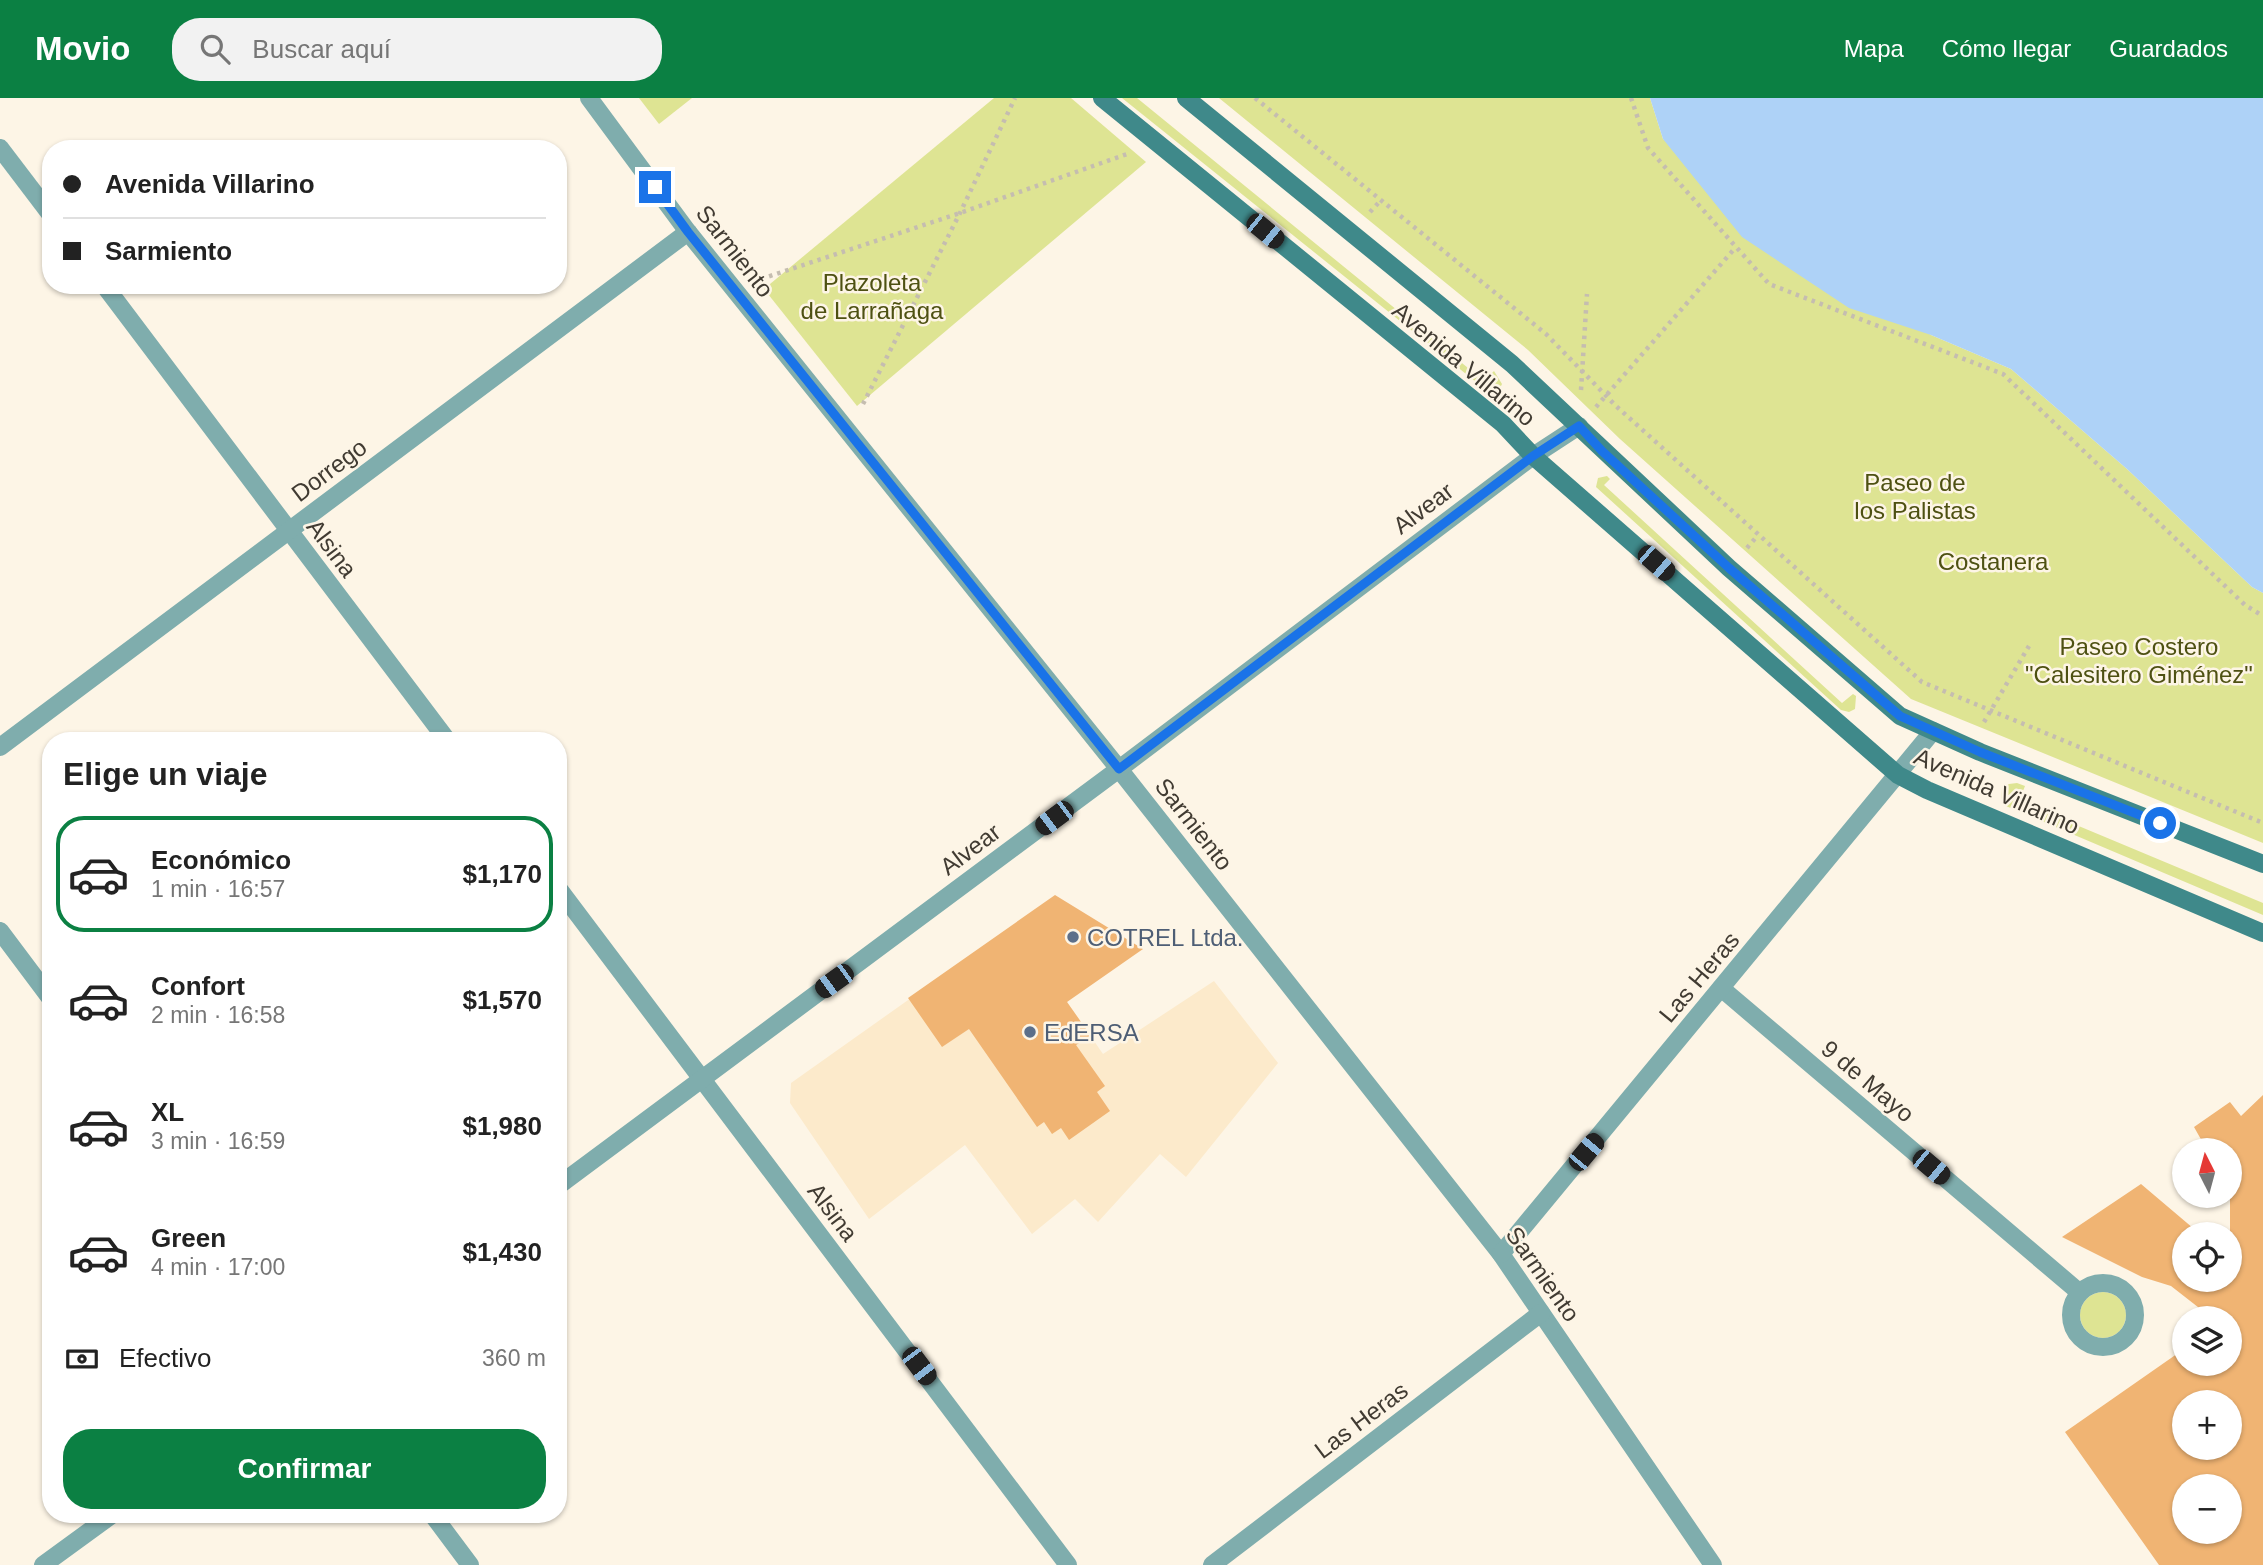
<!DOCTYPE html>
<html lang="es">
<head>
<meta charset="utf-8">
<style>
	:root { --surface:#fff; --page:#f2f2f2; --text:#222; --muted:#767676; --line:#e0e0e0; --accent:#0b8043 }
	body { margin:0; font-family:Arial,sans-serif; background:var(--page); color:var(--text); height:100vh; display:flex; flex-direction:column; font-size:26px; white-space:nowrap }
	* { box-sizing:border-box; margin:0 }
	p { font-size:23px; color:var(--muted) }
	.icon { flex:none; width:38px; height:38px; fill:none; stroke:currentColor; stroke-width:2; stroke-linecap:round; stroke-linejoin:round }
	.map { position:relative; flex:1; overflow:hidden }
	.panel { position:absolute; left:42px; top:634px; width:525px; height:791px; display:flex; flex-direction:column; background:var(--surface); border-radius:28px; box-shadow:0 2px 5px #0004 }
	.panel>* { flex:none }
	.top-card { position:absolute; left:42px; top:42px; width:525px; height:154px; border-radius:28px; box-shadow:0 2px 5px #0004; display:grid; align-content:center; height:154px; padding:0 21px; background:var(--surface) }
	.needle { width:46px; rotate:354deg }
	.controls { position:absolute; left:2172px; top:1040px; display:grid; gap:14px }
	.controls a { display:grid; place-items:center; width:70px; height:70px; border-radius:50%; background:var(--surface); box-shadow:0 2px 5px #0004; font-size:35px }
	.end { position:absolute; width:32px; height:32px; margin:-16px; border:9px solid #1a73e8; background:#fff; box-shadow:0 0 0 4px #fff }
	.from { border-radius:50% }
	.car { position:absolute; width:21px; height:42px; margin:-21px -10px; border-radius:9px; box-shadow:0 0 5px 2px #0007; background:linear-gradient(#222 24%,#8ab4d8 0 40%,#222 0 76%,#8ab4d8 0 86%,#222 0) }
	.top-card b { display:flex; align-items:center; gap:24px; height:66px; font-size:26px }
	.top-card b+b { border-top:2px solid var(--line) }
	.top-card i { width:18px; height:18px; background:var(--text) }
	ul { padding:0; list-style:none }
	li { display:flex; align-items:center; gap:21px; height:116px; margin:0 14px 10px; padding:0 7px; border:4px solid transparent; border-radius:28px }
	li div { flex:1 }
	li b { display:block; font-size:26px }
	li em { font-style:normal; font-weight:700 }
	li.selected { border-color:var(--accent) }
	li>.icon { width:63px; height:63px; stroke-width:1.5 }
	h2 { padding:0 21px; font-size:32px; line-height:84px }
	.pay { display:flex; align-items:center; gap:18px; height:77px; padding:0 21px; font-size:26px }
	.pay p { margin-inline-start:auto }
	.button { display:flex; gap:14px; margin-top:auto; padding:14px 21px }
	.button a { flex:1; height:80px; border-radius:28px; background:var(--accent); color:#fff; font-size:28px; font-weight:700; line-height:80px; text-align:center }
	header { display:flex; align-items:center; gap:42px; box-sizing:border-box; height:98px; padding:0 35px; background:var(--accent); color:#fff }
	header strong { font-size:33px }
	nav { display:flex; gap:38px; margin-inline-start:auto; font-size:24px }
	.search { width:490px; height:63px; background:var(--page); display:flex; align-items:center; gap:18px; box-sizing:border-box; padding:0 24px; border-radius:28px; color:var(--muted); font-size:26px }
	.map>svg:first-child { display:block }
	.built { fill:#fceacb }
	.green { fill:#dee493 }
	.water { fill:#aed2f7 }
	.building { fill:#f0b473; fill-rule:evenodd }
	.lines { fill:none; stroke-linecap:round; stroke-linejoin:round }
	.path { stroke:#c5bdb0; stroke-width:4.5; stroke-dasharray:3.5 5; stroke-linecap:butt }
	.street { stroke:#7fadad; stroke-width:18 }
	.secondary { stroke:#3f898a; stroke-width:18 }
	.route { stroke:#1a73e8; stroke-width:9 }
	.service-dot { fill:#5c6f8a; stroke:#fdf5e6; stroke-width:2.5 }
	.labels { text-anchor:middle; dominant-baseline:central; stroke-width:5; stroke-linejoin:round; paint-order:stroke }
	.street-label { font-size:24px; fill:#413b32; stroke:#fdf5e6 }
	.park-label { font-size:24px; fill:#4e5112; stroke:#fdf5e6 }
	.service-label { font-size:24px; fill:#4e5e75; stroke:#fdf5e6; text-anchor:start }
</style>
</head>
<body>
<header>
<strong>Movio</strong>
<div class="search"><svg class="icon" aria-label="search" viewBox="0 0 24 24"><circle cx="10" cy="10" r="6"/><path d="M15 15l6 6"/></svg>Buscar aquí</div>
<nav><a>Mapa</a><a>Cómo llegar</a><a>Guardados</a></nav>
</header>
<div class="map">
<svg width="2263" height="1467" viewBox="0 0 2263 1467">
	<rect width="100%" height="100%" fill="#fdf5e6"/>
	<polygon class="built" points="1014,827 1103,956 1214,883 1278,965 1186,1079 1160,1056 1098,1124 1075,1101 1032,1136 965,1047 869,1121 790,1005 791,985"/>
	<g class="green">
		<polygon points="639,0 692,0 659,26"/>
		<polygon points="994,0 1071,0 1146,64 857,308 764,191"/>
		<polygon points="1122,0 1137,0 1484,283 1494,273 1502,286 1499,292 1486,292"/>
		<polygon points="1219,0 1650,0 1663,41 1931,237 2011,271 2127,371 2252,489 2263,495 2263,745 1911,601 1620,341 1528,252"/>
		<polygon points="1607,378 1610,381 1604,387 1842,605 1853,596 1856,598 1855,611 1849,614 1841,612 1596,389 1598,380"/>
		<polygon points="2017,685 2025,688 2019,703 2263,805 2263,817 2006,708 2001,700 2002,691 2009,686"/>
		<circle cx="2103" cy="1217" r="23"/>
	</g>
	<polygon class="water" points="1650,0 2263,0 2263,495 2252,489 2127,371 2011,271 1931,237 1849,210 1742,139 1663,41"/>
	<g class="building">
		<polygon points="1055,797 1143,851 1067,904 1091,938 1076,947 1105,988 1097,994 1110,1013 1069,1042 1061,1030 1052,1036 1044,1024 1037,1029 969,931 942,949 908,900"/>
		<path d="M2263 997V1467H2159L2065 1334 2184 1251V1265H2230V1220H2212L2171 1188 2142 1179 2062 1139 2141 1086 2200 1136H2184V1181H2230V1052H2207L2194 1029 2230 1004 2241 1018ZM2184 1304H2230V1349H2184ZM2184 1388H2230V1433H2184Z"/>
	</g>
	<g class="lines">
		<g class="path">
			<polyline points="1255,0 1546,236 1616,308 1922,584 2263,725"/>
			<polyline points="1631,0 1648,50 1769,186 2003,276 2245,507 2263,518"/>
			<polyline points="1370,114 1381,102"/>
			<polyline points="761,181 960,115 1127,56"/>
			<polyline points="1581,292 1587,196"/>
			<polyline points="863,306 960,115 1015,0"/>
			<polyline points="1596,309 1736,149"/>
			<polyline points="1747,450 1758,437"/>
			<polyline points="1984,624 2029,548"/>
		</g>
		<g class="street">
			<polyline points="589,0 688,134 1119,671 1501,1156 1713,1467"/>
			<polyline points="0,50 51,117"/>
			<polyline points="104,187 447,642"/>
			<polyline points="0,649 688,134"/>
			<polyline points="558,790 1068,1467"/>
			<polyline points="0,833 51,901"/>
			<polyline points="1721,890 2079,1194"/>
			<polyline points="558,1088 1119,671 1533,358 1579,328"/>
			<polyline points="1501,1156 1933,633"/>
			<circle cx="2103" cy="1217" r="32"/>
			<polyline points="432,1416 470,1467"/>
			<polyline points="43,1467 113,1416"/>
			<polyline points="1212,1467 1541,1215"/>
		</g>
		<g class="secondary">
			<polyline points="1102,0 1503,326 1533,358 1898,677 1927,692 2263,835"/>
			<polyline points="1186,0 1512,266 1729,470 1900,618 1980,654 2263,766"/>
		</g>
	</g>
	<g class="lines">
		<polyline class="route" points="655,89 688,134 1119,671 1533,358 1579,328 1602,353 1729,470 1900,618 1980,654 2160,725"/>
	</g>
	<g class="service-dot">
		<circle cx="1073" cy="839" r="7"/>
		<circle cx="1030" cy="934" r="7"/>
	</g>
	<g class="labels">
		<g class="street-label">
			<text transform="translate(735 153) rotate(52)">Sarmiento</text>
			<text transform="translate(1464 266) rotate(40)">Avenida Villarino</text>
			<text transform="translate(329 372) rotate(-37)">Dorrego</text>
			<text transform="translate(1423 410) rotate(-37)">Alvear</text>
			<text transform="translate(332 450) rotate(53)">Alsina</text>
			<text transform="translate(1997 693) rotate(24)">Avenida Villarino</text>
			<text transform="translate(1194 726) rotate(52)">Sarmiento</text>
			<text transform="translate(970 751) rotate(-37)">Alvear</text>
			<text transform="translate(1699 879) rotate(-50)">Las Heras</text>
			<text transform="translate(1868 983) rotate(40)">9 de Mayo</text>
			<text transform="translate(833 1114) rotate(53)">Alsina</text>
			<text transform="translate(1543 1176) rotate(55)">Sarmiento</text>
			<text transform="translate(1361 1322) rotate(-37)">Las Heras</text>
		</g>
		<g class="park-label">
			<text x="872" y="184">Plazoleta<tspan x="872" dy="28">de Larrañaga</tspan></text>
			<text x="1915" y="384">Paseo de<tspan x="1915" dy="28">los Palistas</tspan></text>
			<text x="1993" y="463">Costanera</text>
			<text x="2139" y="548">Paseo Costero<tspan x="2139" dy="28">"Calesitero Giménez"</tspan></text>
		</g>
		<g class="service-label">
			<text x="1087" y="839">COTREL Ltda.</text>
			<text x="1044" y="934">EdERSA</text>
		</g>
	</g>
</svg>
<div class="controls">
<a><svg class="needle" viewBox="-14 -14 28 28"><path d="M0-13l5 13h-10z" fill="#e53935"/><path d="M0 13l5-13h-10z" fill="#767676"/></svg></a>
<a><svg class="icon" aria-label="locate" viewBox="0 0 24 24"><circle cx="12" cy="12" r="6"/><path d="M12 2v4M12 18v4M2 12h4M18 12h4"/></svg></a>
<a><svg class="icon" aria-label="layers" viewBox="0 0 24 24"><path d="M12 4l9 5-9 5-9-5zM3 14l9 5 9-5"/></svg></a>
<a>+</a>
<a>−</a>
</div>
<i class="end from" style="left:2160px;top:725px"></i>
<i class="end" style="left:655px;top:89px"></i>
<i class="car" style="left:1265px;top:133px;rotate:129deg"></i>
<i class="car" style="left:1656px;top:465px;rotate:131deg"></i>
<i class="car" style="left:1054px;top:720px;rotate:233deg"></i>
<i class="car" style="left:834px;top:883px;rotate:234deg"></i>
<i class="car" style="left:1586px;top:1054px;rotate:40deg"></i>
<i class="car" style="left:1931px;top:1069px;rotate:130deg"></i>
<i class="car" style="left:919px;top:1268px;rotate:143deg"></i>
<div class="top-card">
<b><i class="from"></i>Avenida Villarino</b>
<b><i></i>Sarmiento</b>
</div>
<section class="panel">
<h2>Elige un viaje</h2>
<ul>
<li class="selected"><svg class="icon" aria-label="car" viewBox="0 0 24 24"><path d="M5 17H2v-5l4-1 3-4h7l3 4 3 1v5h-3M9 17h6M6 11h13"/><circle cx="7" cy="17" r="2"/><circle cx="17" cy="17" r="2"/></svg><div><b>Económico</b><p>1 min · 16:57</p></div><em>$1,170</em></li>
<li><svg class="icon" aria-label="car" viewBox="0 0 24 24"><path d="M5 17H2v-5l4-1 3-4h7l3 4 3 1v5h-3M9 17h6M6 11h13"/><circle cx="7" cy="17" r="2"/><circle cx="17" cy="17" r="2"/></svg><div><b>Confort</b><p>2 min · 16:58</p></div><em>$1,570</em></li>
<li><svg class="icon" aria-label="car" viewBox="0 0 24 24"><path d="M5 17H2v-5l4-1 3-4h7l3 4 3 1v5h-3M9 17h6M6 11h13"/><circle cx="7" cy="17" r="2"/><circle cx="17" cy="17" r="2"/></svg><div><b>XL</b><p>3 min · 16:59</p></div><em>$1,980</em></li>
<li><svg class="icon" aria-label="car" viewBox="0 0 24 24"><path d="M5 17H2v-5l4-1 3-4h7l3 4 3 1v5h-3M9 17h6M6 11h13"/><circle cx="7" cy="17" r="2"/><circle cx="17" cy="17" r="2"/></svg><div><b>Green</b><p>4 min · 17:00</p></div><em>$1,430</em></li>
</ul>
<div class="pay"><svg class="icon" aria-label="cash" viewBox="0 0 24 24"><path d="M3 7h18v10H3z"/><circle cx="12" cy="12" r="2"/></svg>Efectivo<p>360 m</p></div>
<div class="button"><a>Confirmar</a></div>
</section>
</div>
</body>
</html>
